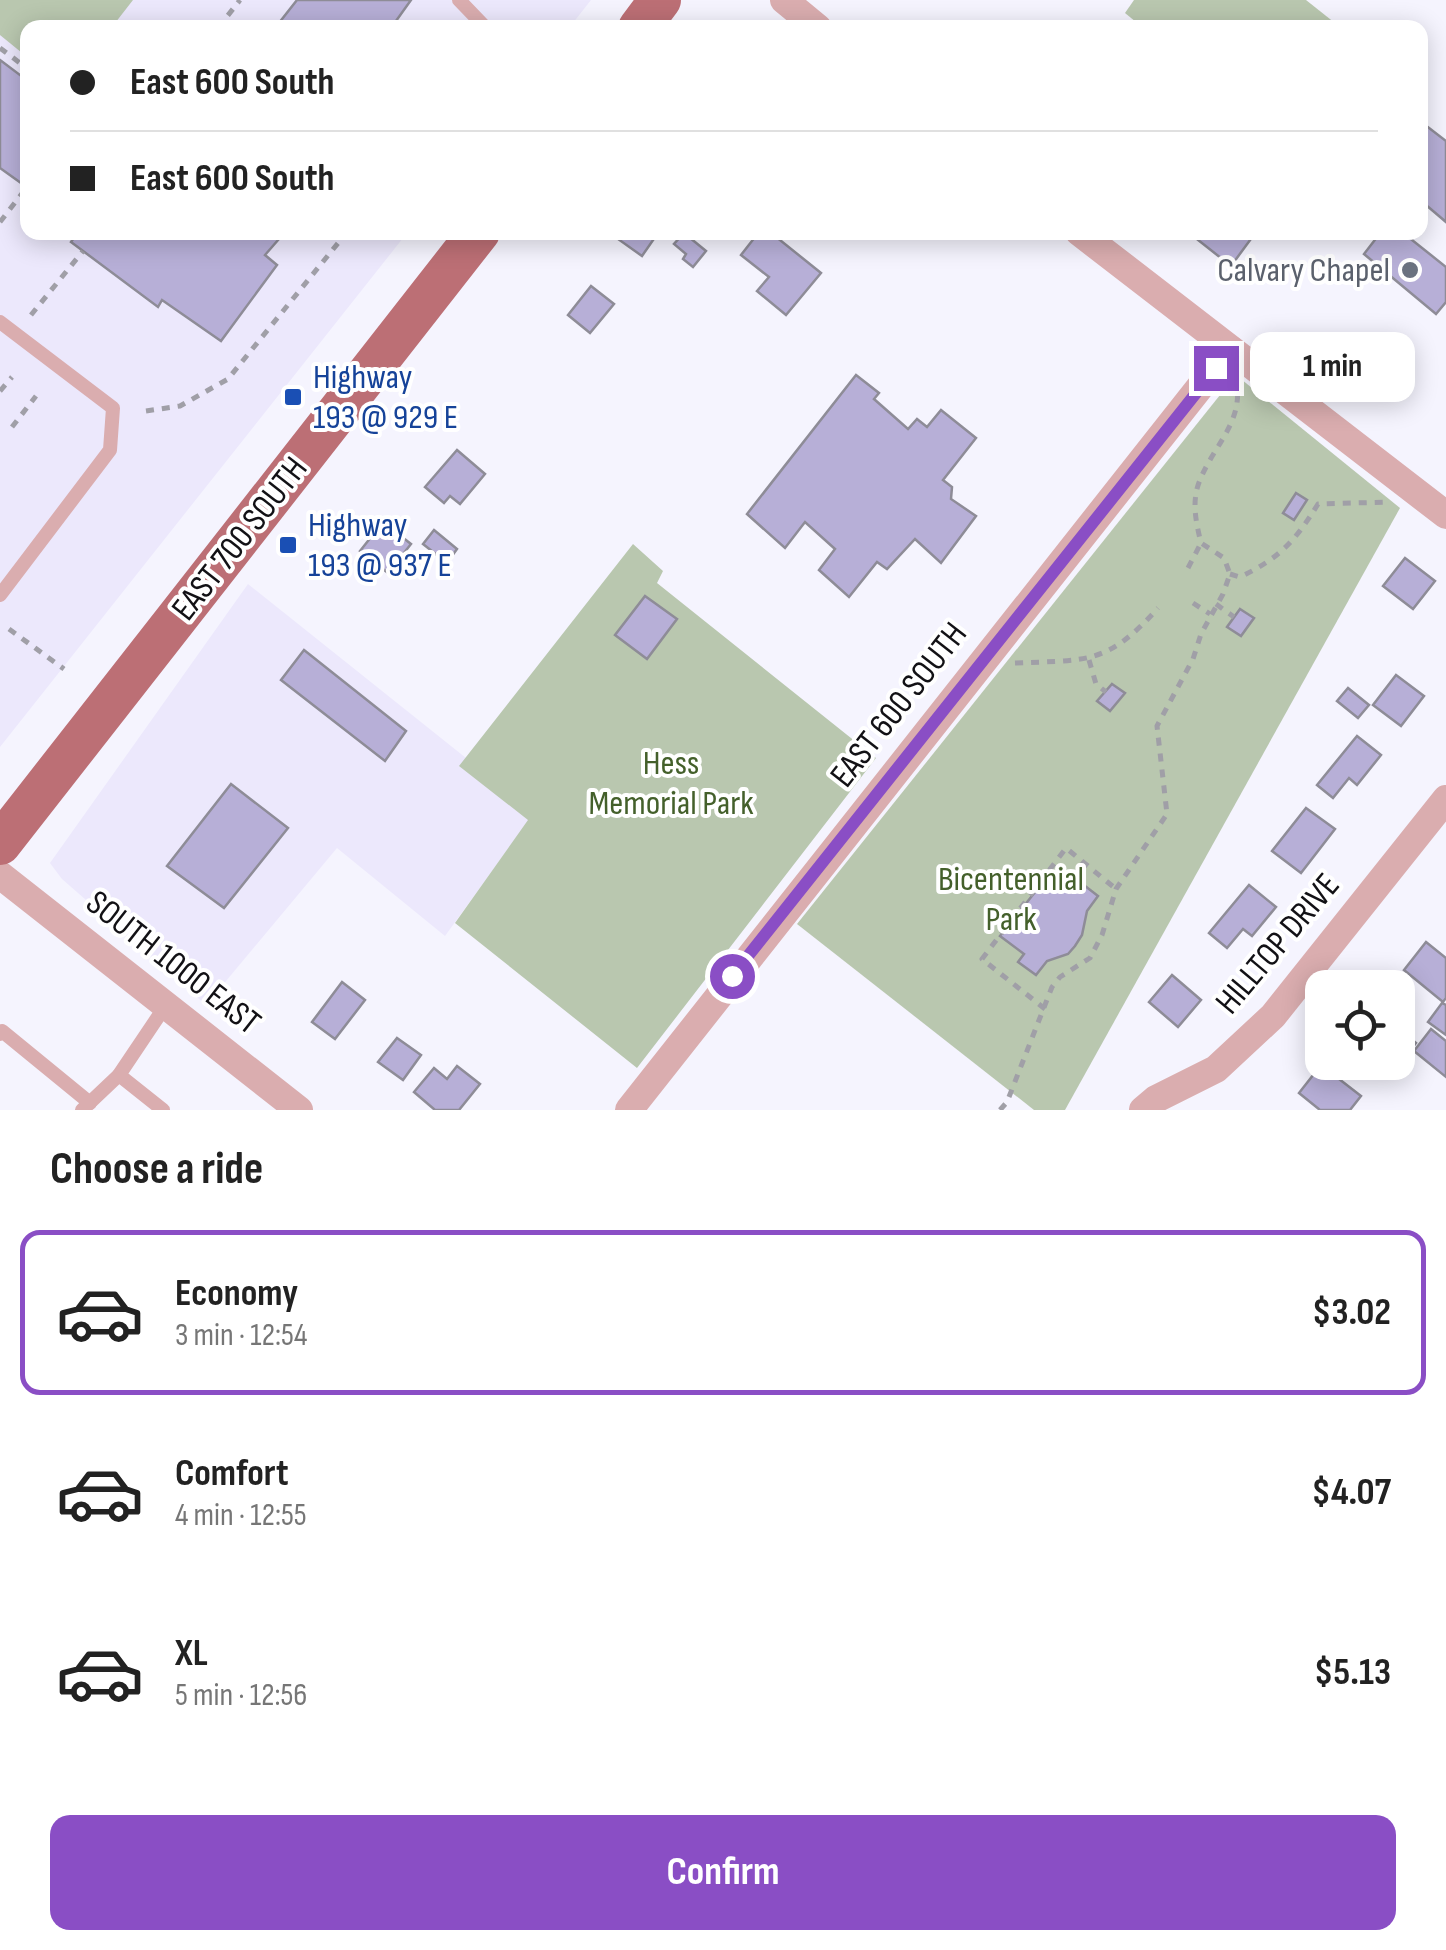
<!DOCTYPE html>
<html lang="en">
<head>
<meta charset="utf-8">
<style>
	:root { --surface:#fff; --page:#f2f2f2; --text:#222; --muted:#767676; --line:#e0e0e0; --accent:#8a4ec5 }
	body { margin:0; font-family:"Sofia Sans Condensed",sans-serif; background:var(--page); color:var(--text); height:100vh; display:flex; flex-direction:column; font-size:38px; white-space:nowrap }
	* { box-sizing:border-box; margin:0 }
	p { font-size:32px; color:var(--muted) }
	.icon { flex:none; width:55px; height:55px; fill:none; stroke:currentColor; stroke-width:2; stroke-linecap:round; stroke-linejoin:round }
	.map { position:relative; height:1110px; overflow:hidden }
	.sheet { display:flex; flex-direction:column; background:var(--surface); flex:1 }
	.sheet>* { flex:none }
	.top-card { position:absolute; left:20px; top:20px; width:1408px; height:220px; border-radius:20px; box-shadow:0 5px 25px #0003; display:grid; align-content:center; height:220px; padding:0 50px; background:var(--surface) }
	.controls { position:absolute; left:1305px; top:970px; display:grid; gap:20px }
	.controls a { display:grid; place-items:center; width:110px; height:110px; border-radius:20px; background:var(--surface); box-shadow:0 5px 25px #0003; font-size:50px }
	.end { position:absolute; width:45px; height:45px; margin:-22px; border:12px solid #8a4ec5; background:#fff; box-shadow:0 0 0 5px #fff }
	.from { border-radius:50% }
	.bubble { position:absolute; height:70px; border-radius:20px; background:var(--surface); box-shadow:0 5px 25px #0003; font-size:32px; font-weight:700; line-height:70px; text-align:center }
	.top-card b { display:flex; align-items:center; gap:35px; height:95px; font-size:38px }
	.top-card b+b { border-top:2px solid var(--line) }
	.top-card i { width:25px; height:25px; background:var(--text) }
	ul { padding:0; list-style:none }
	li { display:flex; align-items:center; gap:30px; height:165px; margin:0 20px 15px; padding:0 30px; border:5px solid transparent; border-radius:20px }
	li div { flex:1 }
	li b { display:block; font-size:38px }
	li em { font-style:normal; font-weight:700 }
	li.on { border-color:var(--accent) }
	li>.icon { width:90px; height:90px; stroke-width:1.5 }
	h2 { padding:0 50px; font-size:45px; line-height:120px }
	.action { display:flex; gap:20px; margin-top:auto; padding:20px 50px }
	.action a { flex:1; height:115px; border-radius:20px; background:var(--accent); color:#fff; font-size:40px; font-weight:700; line-height:115px; text-align:center }
	.map>svg:first-child { display:block }
	.built { fill:#ece8fc }
	.green { fill:#b9c7af }
	.building { fill:#b7afd7; stroke:#8e8c97; stroke-width:2.5 }
	.lines { fill:none; stroke-linecap:round; stroke-linejoin:round }
	.path { stroke:#a09fa7; stroke-width:5; stroke-dasharray:8 8; stroke-linecap:butt }
	.service { stroke:#daadaf; stroke-width:14 }
	.minor { stroke:#daadaf; stroke-width:28 }
	.primary { stroke:#bc6f75; stroke-width:42 }
	.route { stroke:#8a4ec5; stroke-width:12 }
	.worship-dot { fill:#6b7280; stroke:#fff; stroke-width:4 }
	.transit-dot { fill:#1a4fb4; stroke:#fff; stroke-width:4 }
	.labels { text-anchor:middle; dominant-baseline:central; stroke-width:8; stroke-linejoin:round; paint-order:stroke }
	.worship-label { font-size:35px; fill:#5b616d; stroke:#fff; text-anchor:end }
	.transit-label { font-size:35px; fill:#164399; stroke:#fff; text-anchor:start }
	.street-label { font-size:35px; fill:#121115; stroke:#fff }
	.park-label { font-size:35px; fill:#44602b; stroke:#fff }
</style>
</head>
<body>
<div class="map">
<svg width="1446" height="1110" viewBox="0 0 1446 1110">
	<rect width="100%" height="100%" fill="#f5f4fe"/>
	<g class="built">
		<polygon points="0,0 591,0 569,28 28,28 28,232 407,233 0,747"/>
		<polygon points="248,584 466,758 460,766 529,820 445,936 337,848 206,1005 62,879 50,863"/>
	</g>
	<g class="green">
		<polygon points="0,0 133,0 112,27 28,28 27,57 0,35"/>
		<polygon points="1134,0 1306,0 1340,27 1142,27 1125,13"/>
		<polygon points="1236,375 1400,508 1065,1110 1034,1110 797,924"/>
		<polygon points="633,544 663,571 657,583 876,758 637,1068 455,923 528,820 459,766"/>
	</g>
	<g class="building">
		<polygon points="297,0 411,0 391,28 275,28"/>
		<polygon points="0,60 28,81 28,188 0,168"/>
		<polygon points="1420,121 1446,141 1446,222 1420,200"/>
		<polygon points="78,232 285,232 265,255 277,265 221,341 162,300 158,307 71,242"/>
		<polygon points="622,232 657,232 658,233 642,256 618,239"/>
		<polygon points="759,232 770,232 821,273 786,315 757,291 769,277 741,255"/>
		<polygon points="1188,232 1256,232 1231,266"/>
		<polygon points="1381,232 1402,232 1446,267 1446,302 1436,314 1364,254"/>
		<polygon points="684,233 706,251 693,267 683,259 686,254 674,244"/>
		<polygon points="591,286 614,304 590,333 568,315"/>
		<polygon points="856,375 879,393 874,399 908,429 917,419 927,427 941,410 976,438 943,480 952,487 951,499 976,516 941,563 915,539 887,569 877,562 849,597 819,570 835,549 805,522 785,548 747,514"/>
		<polygon points="457,450 485,474 460,504 450,496 444,503 425,487"/>
		<polygon points="1296,493 1307,500 1294,520 1283,513"/>
		<polygon points="383,522 411,544 388,573 360,551"/>
		<polygon points="434,530 457,549 447,563 423,544"/>
		<polygon points="1405,558 1435,581 1413,609 1383,586"/>
		<polygon points="645,596 677,619 647,659 615,635"/>
		<polygon points="1240,609 1254,618 1241,636 1227,627"/>
		<polygon points="304,650 406,731 385,761 281,680"/>
		<polygon points="1396,675 1424,696 1401,726 1373,705"/>
		<polygon points="1112,684 1125,693 1110,711 1097,701"/>
		<polygon points="1348,688 1369,705 1358,718 1337,701"/>
		<polygon points="1357,736 1381,755 1357,785 1349,778 1333,798 1317,785"/>
		<polygon points="231,784 288,828 224,908 167,866"/>
		<polygon points="1306,808 1335,829 1301,873 1272,851"/>
		<polygon points="1051,872 1074,891 1080,882 1098,896 1087,911 1082,935 1075,946 1068,954 1047,961 1036,975 1018,962 1024,954 1000,936"/>
		<polygon points="1249,885 1276,907 1252,936 1243,929 1227,948 1209,933"/>
		<polygon points="1426,942 1446,958 1446,998 1443,1002 1404,970"/>
		<polygon points="1172,975 1201,1000 1178,1027 1149,1002"/>
		<polygon points="342,982 365,1000 335,1039 312,1022"/>
		<polygon points="1442,1003 1446,1005 1446,1035 1428,1022"/>
		<polygon points="1398,1028 1416,1043 1394,1071 1384,1062 1398,1062"/>
		<polygon points="1431,1029 1446,1041 1446,1077 1414,1051"/>
		<polygon points="397,1038 421,1055 403,1080 378,1062"/>
		<polygon points="1321,1065 1361,1096 1350,1110 1320,1110 1299,1093"/>
		<polygon points="457,1066 480,1084 459,1110 435,1110 414,1092 434,1068 447,1079"/>
	</g>
	<g class="lines">
		<g class="path">
			<polyline points="218,28 240,0"/>
			<polyline points="0,48 28,69"/>
			<polyline points="0,222 27,187"/>
			<polyline points="31,315 83,251"/>
			<polyline points="0,391 12,377"/>
			<polyline points="146,411 180,406 228,379 347,232"/>
			<polyline points="12,427 36,396"/>
			<polyline points="1188,568 1201,543"/>
			<path d="M1230 574 1240 577C1280 558 1295 541 1318 504L1389 502"/>
			<polyline points="1193,603 1210,614"/>
			<polyline points="1216,604 1234,617"/>
			<polyline points="9,629 64,669"/>
			<polyline points="1089,660 1096,684 1106,692"/>
			<path d="M1015 663C1088 660 1107 665 1158 608"/>
			<polyline points="1045,1009 982,959 1066,848 1116,889"/>
			<path d="M1000 1110 1007 1102 1052 987 1060 977 1090 958 1102 935 1116 889 1167 814 1157 726 1193 659 1201 634 1223 594 1230 574 1224 558 1201 543C1196 522 1191 501 1200 480 1213 447 1242 423 1237 386"/>
		</g>
		<g class="service">
			<polyline points="459,0 486,28"/>
			<polyline points="0,322 113,408 110,450 0,595"/>
			<polyline points="0,1034 2,1031 90,1103"/>
			<polyline points="82,1110 119,1075"/>
			<polyline points="163,1110 119,1075 166,1005"/>
		</g>
		<g class="minor">
			<polyline points="784,0 818,28"/>
			<polyline points="1079,232 1446,515"/>
			<polyline points="0,875 299,1110"/>
			<polyline points="629,1110 1230,349"/>
			<polyline points="1143,1110 1156,1099 1216,1069 1273,1016 1446,799"/>
		</g>
		<g class="primary">
			<polyline points="639,28 660,0"/>
			<polyline points="0,844 479,232"/>
		</g>
	</g>
	<g class="lines">
		<polyline class="route" points="732,976 1216,368"/>
	</g>
	<circle class="worship-dot" cx="1410" cy="270" r="10"/>
	<g class="transit-dot">
		<rect x="283" y="387" width="20" height="20" rx="5"/>
		<rect x="278" y="535" width="20" height="20" rx="5"/>
	</g>
	<g class="labels">
		<g class="worship-label">
			<text x="1390" y="270">Calvary Chapel</text>
		</g>
		<g class="transit-label">
			<text x="313" y="377">Highway<tspan x="313" dy="40">193 @ 929 E</tspan></text>
			<text x="308" y="525">Highway<tspan x="308" dy="40">193 @ 937 E</tspan></text>
		</g>
		<g class="street-label">
			<text transform="translate(240 539) rotate(-52)">EAST 700 SOUTH</text>
			<text transform="translate(899 705) rotate(-52)">EAST 600 SOUTH</text>
			<text transform="translate(1278 944) rotate(-50)">HILLTOP DRIVE</text>
			<text transform="translate(173 963) rotate(38)">SOUTH 1000 EAST</text>
		</g>
		<g class="park-label">
			<text x="671" y="763">Hess<tspan x="671" dy="40">Memorial Park</tspan></text>
			<text x="1011" y="879">Bicentennial<tspan x="1011" dy="40">Park</tspan></text>
		</g>
	</g>
</svg>
<div class="controls">
<a><svg class="icon" aria-label="locate" viewBox="0 0 24 24"><circle cx="12" cy="12" r="6"/><path d="M12 2v4M12 18v4M2 12h4M18 12h4"/></svg></a>
</div>
<i class="end from" style="left:732px;top:976px"></i>
<i class="end" style="left:1216px;top:368px"></i>
<div class="bubble" style="left:1250px;top:332px;width:165px">1 min</div>
<div class="top-card">
<b><i class="from"></i>East 600 South</b>
<b><i></i>East 600 South</b>
</div>
</div>
<section class="sheet">
<h2>Choose a ride</h2>
<ul>
<li class="on"><svg class="icon" aria-label="car" viewBox="0 0 24 24"><path d="M5 17H2v-5l4-1 3-4h7l3 4 3 1v5h-3M9 17h6M6 11h13"/><circle cx="7" cy="17" r="2"/><circle cx="17" cy="17" r="2"/></svg><div><b>Economy</b><p>3 min · 12:54</p></div><em>$3.02</em></li>
<li><svg class="icon" aria-label="car" viewBox="0 0 24 24"><path d="M5 17H2v-5l4-1 3-4h7l3 4 3 1v5h-3M9 17h6M6 11h13"/><circle cx="7" cy="17" r="2"/><circle cx="17" cy="17" r="2"/></svg><div><b>Comfort</b><p>4 min · 12:55</p></div><em>$4.07</em></li>
<li><svg class="icon" aria-label="car" viewBox="0 0 24 24"><path d="M5 17H2v-5l4-1 3-4h7l3 4 3 1v5h-3M9 17h6M6 11h13"/><circle cx="7" cy="17" r="2"/><circle cx="17" cy="17" r="2"/></svg><div><b>XL</b><p>5 min · 12:56</p></div><em>$5.13</em></li>
</ul>
<div class="action"><a>Confirm</a></div>
</section>
</body>
</html>
